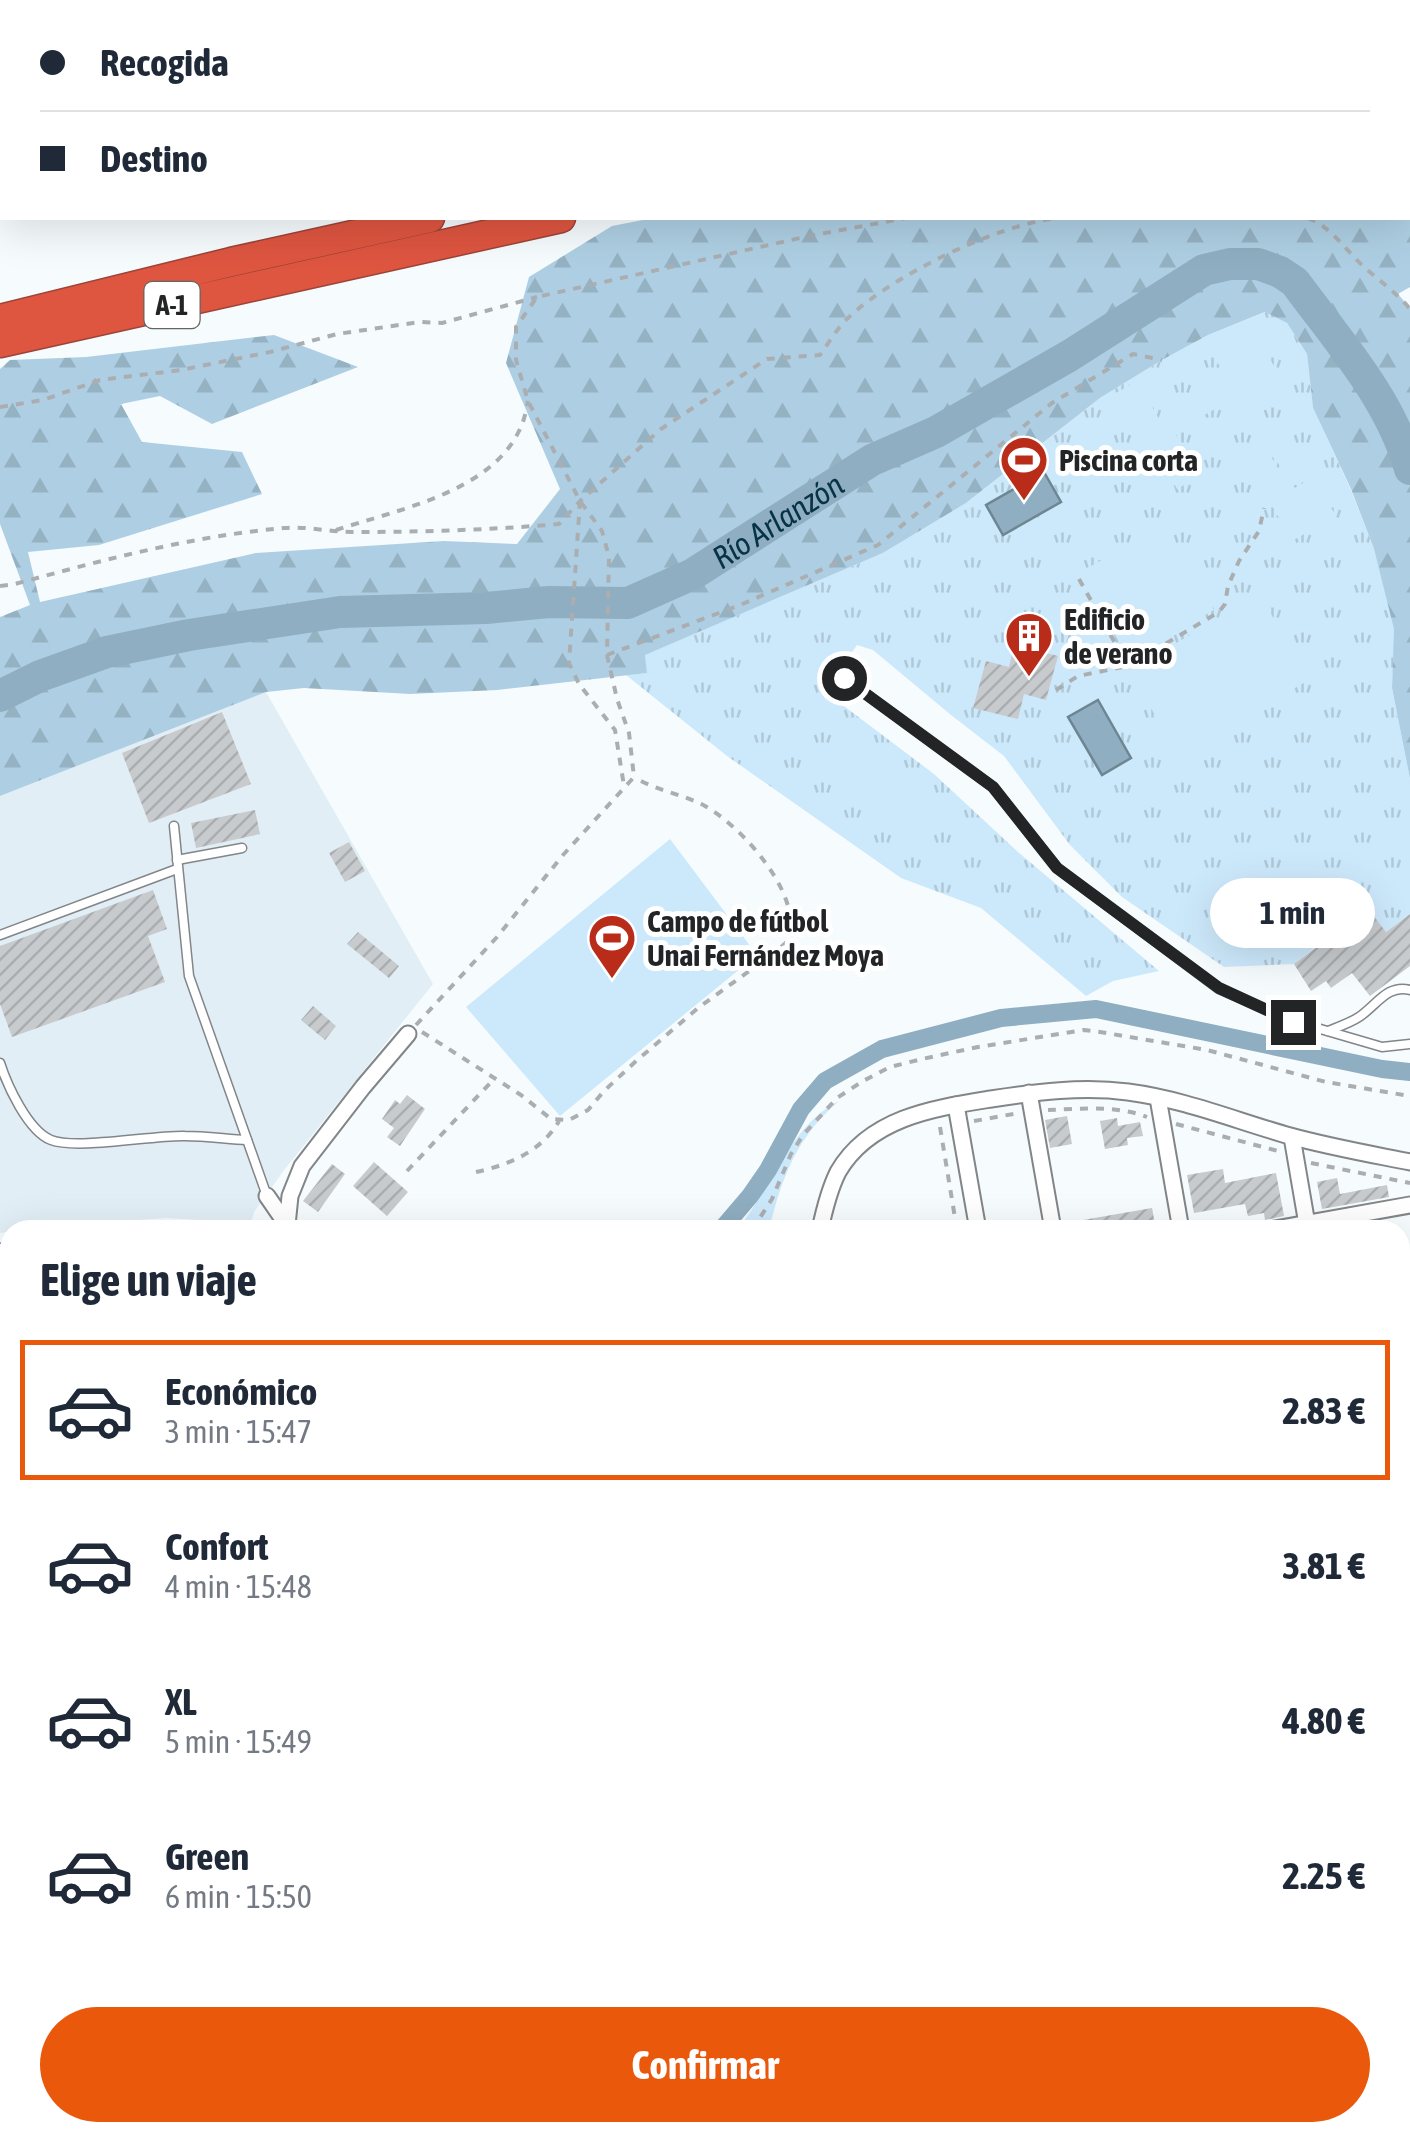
<!DOCTYPE html>
<html lang="es">
<head>
<meta charset="utf-8">
<style>
	:root { --surface:#fff; --page:#f2f2f3; --text:#1f2937; --muted:#747a83; --line:#e0e1e3; --accent:#ea580c }
	body { margin:0; font-family:"Asap Condensed",sans-serif; background:var(--page); color:var(--text); height:100vh; display:flex; flex-direction:column; font-size:38px; white-space:nowrap }
	* { box-sizing:border-box; margin:0 }
	p { font-size:32px; color:var(--muted) }
	.icon { flex:none; width:55px; height:55px; fill:none; stroke:currentColor; stroke-width:2; stroke-linecap:round; stroke-linejoin:round }
	.map { position:relative; flex:1; overflow:hidden }
	.side { position:absolute; left:0px; top:1220px; width:1410px; height:922px; display:flex; flex-direction:column; background:var(--surface); border-radius:30px 30px 0 0; box-shadow:0 10px 40px #0002 }
	.side>* { flex:none }
	.top-card { position:absolute; left:0px; top:0px; width:1410px; height:220px; box-shadow:0 10px 40px #0002; display:grid; align-content:center; height:220px; padding:0 40px; background:var(--surface) }
	.end { position:absolute; width:45px; height:45px; margin:-22px; border:12px solid #222425; background:#fff; box-shadow:0 0 0 5px #fff }
	.from { border-radius:50% }
	.bubble { position:absolute; height:70px; border-radius:35px; background:var(--surface); box-shadow:0 10px 40px #0002; font-size:32px; font-weight:700; line-height:70px; text-align:center }
	.top-card b { display:flex; align-items:center; gap:35px; height:95px; font-size:38px }
	.top-card b+b { border-top:2px solid var(--line) }
	.top-card i { width:25px; height:25px; background:var(--text) }
	ul { padding:0; list-style:none }
	li { display:flex; align-items:center; gap:30px; height:140px; margin:0 20px 15px; padding:0 20px; border:5px solid transparent; border-radius:0px }
	li div { flex:1 }
	li b { display:block; font-size:38px }
	li em { font-style:normal; font-weight:700 }
	li.current { border-color:var(--accent) }
	li>.icon { width:90px; height:90px; stroke-width:1.5 }
	h2 { padding:0 40px; font-size:45px; line-height:120px }
	.primary-button { display:flex; gap:20px; margin-top:auto; padding:20px 40px }
	.primary-button a { flex:1; height:115px; border-radius:60px; background:var(--accent); color:#fff; font-size:40px; font-weight:700; line-height:115px; text-align:center }
	.map>svg:first-child { display:block }
	.built { fill:#e2eef5 }
	.grass { fill:url(#grass-tufts) }
	.forest { fill:url(#forest-firs) }
	.park { fill:#cce9fb }
	.water { fill:#8faec1; stroke:#6e8592; stroke-width:2.5 }
	.lines { fill:none; stroke-linecap:round; stroke-linejoin:round }
	.canal { stroke:#8faec1; stroke-width:18 }
	.river { stroke:#8faec1; stroke-width:32 }
	.building { fill:url(#building-hatch) }
	.lane-casing { stroke:#828689; stroke-width:11 }
	.street-casing { stroke:#828689; stroke-width:19 }
	.highway-casing { stroke:#9c4437; stroke-width:31 }
	.path { stroke:#abaeb1; stroke-width:4; stroke-dasharray:8 8; stroke-linecap:butt }
	.lane { stroke:#fff; stroke-width:8 }
	.street { stroke:#fff; stroke-width:15 }
	.highway { stroke:#de5540; stroke-width:28 }
	.route { stroke:#222425; stroke-width:12 }
	.labels { text-anchor:middle; dominant-baseline:central; stroke-width:10; stroke-linejoin:round; paint-order:stroke }
	.shield { fill:#fff; stroke:#646666; stroke-width:2.5 }
	.shield-label { font-size:28px; font-weight:bold; fill:#222425 }
	.poi-label { font-size:30px; font-weight:bold; fill:#222425; stroke:#fff; text-anchor:start }
	.water-label { font-size:32px; font-style:italic; fill:#073348; stroke:#fff }
</style>
</head>
<body>
<div class="map">
<svg width="1410" height="2141" viewBox="0 0 1410 2141">
	<defs>
		<pattern id="grass-tufts" width="24" height="20" patternUnits="userSpaceOnUse" patternTransform="scale(2.5)"><rect width="24" height="20" fill="#cce9fb"/><path d="M3 7l-1-3M5 7V3M7 7l1-3M15 17l-1-3M17 17v-4M19 17l1-3" fill="none" stroke="#afc8d7"/></pattern>
		<pattern id="forest-firs" width="22" height="20" patternUnits="userSpaceOnUse" patternTransform="scale(2.5)"><rect width="22" height="20" fill="#aecfe3"/><path d="M5 1l3.5 6h-7zM16 11l3.5 6h-7z" fill="#95b2c3"/></pattern>
		<pattern id="building-hatch" width="6" height="6" patternUnits="userSpaceOnUse" patternTransform="scale(2.5)"><rect width="6" height="6" fill="#c7cbce"/><path d="M-1 1l2-2M0 6l6-6M5 7l2-2" fill="none" stroke="#abaeb1"/></pattern>
	</defs>
	<rect width="100%" height="100%" fill="#f6fbfe"/>
	<g class="built">
		<polygon points="266,692 433,984 285,1169 254,1212 251,1223 167,1218 58,1225 0,1233 0,796"/>
		<polygon points="0,1692 10,1699 10,1985 0,1988"/>
	</g>
	<g class="grass">
		<polygon points="1266,312 1287,323 1307,354 1313,408 1351,490 1374,549 1395,629 1392,688 1410,779 1410,914 1386,932 1367,908 1350,920 1344,912 1320,930 1326,939 1294,964 1224,967 1122,897 1070,845 1004,756 951,715 873,650 857,645 824,691 934,774 1018,852 1159,971 1113,981 1086,996 981,908 901,878 727,756 626,675 647,673 644,655 883,553 966,503 1100,398 1162,360 1208,335"/>
		<polygon points="10,1312 10,1566 0,1569 0,1316"/>
	</g>
	<polygon class="forest" points="1410,93 1410,287 1398,294 1410,308 1410,779 1392,688 1394,629 1374,549 1351,489 1313,408 1307,354 1287,323 1265,312 1208,335 1162,360 1100,398 966,503 883,553 645,655 647,673 497,690 410,694 304,688 266,692 0,796 0,617 30,605 0,524 0,369 10,360 86,357 274,335 358,367 212,424 160,396 121,404 142,442 242,452 262,494 99,545 28,552 40,602 256,553 444,541 517,544 560,489 506,363 529,277 612,226 653,218 1408,218 1408,94"/>
	<g class="park">
		<polygon points="1250,325 1288,390 1247,413 1209,348"/>
		<polygon points="1137,381 1162,424 1141,436 1116,393"/>
		<polygon points="1217,384 1227,402 1182,428 1172,409"/>
		<polygon points="1284,427 1309,470 1289,482 1264,439"/>
		<polygon points="1174,432 1200,476 1177,489 1152,445"/>
		<polygon points="1262,441 1287,484 1266,496 1241,453"/>
		<polygon points="1313,477 1336,516 1316,528 1293,489"/>
		<polygon points="1290,490 1313,529 1292,541 1270,502"/>
		<polygon points="1164,524 1214,610 1129,659 1079,573"/>
		<polygon points="1260,595 1309,680 1178,755 1129,670"/>
		<polygon points="844,729 944,809 917,842 817,763"/>
		<polygon points="670,839 757,955 560,1116 466,1007"/>
		<path d="M839 1101C796 1138 782 1177 769 1230H737C770 1190 791 1124 839 1101Z"/>
	</g>
	<g class="water">
		<polygon points="1044,472 1061,502 1003,535 986,505"/>
		<polygon points="1098,700 1131,758 1102,775 1068,717"/>
	</g>
	<g class="lines">
		<g class="canal">
			<polyline points="721,1230 750,1196 768,1170 801,1109 825,1081 882,1049 1001,1018 1096,1009 1382,1069 1410,1072"/>
			<polyline points="0,1289 10,1288"/>
		</g>
		<path class="river" id="s1" d="M0 696 40 676 107 652 189 635 340 612 486 608 549 602 628 603 693 574 872 460 936 432 1069 356 1204 270 1230 264H1258L1280 272 1295 282C1338 341 1390 398 1410 469"/>
	</g>
	<g class="building">
		<polygon points="1014,645 1058,656 1046,700 1024,694 1018,719 973,708 986,661 1009,667"/>
		<polygon points="222,712 251,784 149,823 122,753"/>
		<polygon points="255,810 260,834 196,848 191,823"/>
		<polygon points="349,842 365,871 345,882 329,853"/>
		<polygon points="153,890 167,929 148,936 165,982 12,1037 0,1004 0,946"/>
		<polygon points="1367,907 1386,932 1410,914 1410,966 1370,996 1352,973 1331,988 1326,981 1311,991 1294,964 1326,940 1320,931 1344,912 1350,920"/>
		<polygon points="358,932 399,966 389,978 347,944"/>
		<polygon points="313,1006 336,1026 325,1040 301,1020"/>
		<polygon points="407,1095 425,1109 400,1146 387,1137 394,1128 382,1119 395,1100 400,1104"/>
		<polygon points="1067,1116 1072,1144 1050,1148 1045,1120"/>
		<polygon points="1117,1118 1118,1126 1140,1122 1143,1136 1127,1138 1128,1145 1105,1149 1100,1121"/>
		<polygon points="374,1162 408,1192 387,1216 353,1186"/>
		<polygon points="332,1164 345,1174 318,1212 303,1201"/>
		<polygon points="1223,1169 1225,1183 1276,1173 1284,1216 1265,1220 1264,1213 1248,1216 1245,1204 1194,1213 1187,1175"/>
		<polygon points="1337,1178 1340,1194 1387,1185 1389,1197 1322,1209 1317,1182"/>
		<polygon points="1152,1208 1156,1230 1067,1230 1066,1223"/>
	</g>
	<g class="lines">
		<g class="lane-casing">
			<g id="lane">
				<polyline points="738,2 739,0"/>
				<polyline points="897,2 899,0"/>
				<polyline points="844,678 993,787 1057,868 1219,989 1293,1021 1382,1047 1410,1044"/>
				<polyline points="174,826 189,976 267,1196"/>
				<polyline points="177,860 242,848"/>
				<polyline points="0,935 177,869"/>
				<path d="M1328 1031C1338 1027 1350 1023 1359 1017 1377 1005 1387 984 1410 990"/>
				<path d="M0 1063C7 1085 28 1131 51 1140 77 1150 153 1135 185 1136 205 1136 227 1139 247 1140"/>
				<polyline points="0,1248 10,1247"/>
				<polyline points="0,1963 10,1960"/>
				<polyline points="59,2132 59,2141"/>
			</g>
		</g>
		<g class="street-casing">
			<g id="street">
				<polyline points="1029,1093 1053,1230"/>
				<polyline points="1158,1098 1181,1230"/>
				<polyline points="956,1105 978,1230"/>
				<polyline points="1292,1137 1308,1230"/>
				<polyline points="267,1196 287,1225"/>
				<polyline points="287,1225 290,1196 302,1166 363,1087 408,1034"/>
				<path d="M820 1230C824 1211 829 1190 838 1172 870 1117 935 1108 991 1099 1037 1092 1082 1086 1128 1092 1183 1099 1237 1121 1290 1136 1330 1147 1370 1154 1410 1162"/>
				<polyline points="1270,1230 1410,1205"/>
				<polyline points="1400,1296 1410,1292"/>
				<polyline points="0,1589 10,1586"/>
				<polyline points="0,1673 10,1679"/>
				<polyline points="690,2141 693,2132"/>
			</g>
		</g>
		<g class="highway-casing">
			<g id="highway">
				<polyline points="1408,34 1410,34"/>
				<polyline points="1408,64 1410,64"/>
				<polyline points="0,319 231,262 430,218"/>
				<polyline points="0,343 561,218"/>
				<polyline points="1400,1330 1410,1325"/>
				<polyline points="0,2032 10,2029"/>
			</g>
		</g>
		<g class="path">
			<polyline points="1408,142 1410,142"/>
			<polyline points="1408,157 1410,157"/>
			<polyline points="0,180 2,179"/>
			<path d="M1308 218C1330 226 1345 249 1362 265 1378 280 1396 292 1410 309"/>
			<polyline points="0,407 43,400 100,380 181,370 270,352 337,334 420,322 442,323 537,297"/>
			<polyline points="580,501 569,663 579,684 615,730 624,786"/>
			<path d="M336 530C396 510 489 493 519 431 524 422 526 411 528 401"/>
			<polyline points="1079,579 1128,666 1219,612 1225,604 1228,586 1239,561 1259,531 1264,508"/>
			<path d="M0 586 15 584C103 560 192 536 284 528 306 526 330 532 352 532 421 532 490 530 559 524L580 501 661 429 767 359 820 355C829 343 837 328 848 318 893 275 995 226 1056 218"/>
			<polyline points="607,655 740,605 878,545 1052,403 1133,354 1162,360"/>
			<polyline points="1056,690 1078,676 1128,666"/>
			<polyline points="416,1025 497,937 563,855 634,777 629,733 617,699 607,655 609,557 602,531 580,501 528,401 516,360 516,327 537,297 809,236 906,218"/>
			<path d="M422 1032 521 1095 551 1119 569 1120 588 1110 604 1091 635 1062 698 1008 777 951 792 937C791 927 791 915 788 906 778 870 738 825 705 806 683 794 656 791 634 777"/>
			<path d="M1048 1110C1080 1109 1117 1105 1147 1117"/>
			<polyline points="974,1121 1019,1113"/>
			<polyline points="1176,1124 1278,1151"/>
			<polyline points="940,1127 957,1230"/>
			<polyline points="1311,1163 1410,1183"/>
			<polyline points="407,1171 494,1079"/>
			<path d="M476 1172C509 1165 542 1151 559 1121"/>
			<polyline points="58,1230 167,1222 251,1226"/>
			<polyline points="752,1230 772,1199 791,1154 803,1135 837,1098 863,1081 890,1067 922,1059 978,1047 1084,1030 1100,1032 1207,1050 1326,1082 1410,1096"/>
			<polyline points="1400,1374 1410,1369"/>
			<polyline points="1400,1463 1410,1459"/>
			<polyline points="0,1642 3,1658"/>
			<polyline points="0,2003 10,2000"/>
			<polyline points="0,2061 10,2058"/>
			<polyline points="1400,2110 1410,2116"/>
			<polyline points="0,2141 15,2132"/>
		</g>
		<use href="#lane" class="lane"/>
		<use href="#street" class="street"/>
		<use href="#highway" class="highway"/>
	</g>
	<g class="lines">
		<polyline class="route" points="844,678 993,787 1057,868 1219,988 1293,1022"/>
	</g>
	<defs>
		<g id="stadium-pin" transform="scale(2.5)"><path d="M0 17L-7.5 6A9.5 9.5 0 1 1 7.5 6Z" fill="#b92c19" stroke="#fff"/><path d="M0-5a6.5 5 0 1 0 0 10a6.5 5 0 1 0 0-10ZM-3.5-1.8h7v3.6h-7Z" fill="#fff"/></g>
		<g id="building-pin" transform="scale(2.5)"><path d="M0 17L-7.5 6A9.5 9.5 0 1 1 7.5 6Z" fill="#b92c19" stroke="#fff"/><path d="M-4-6H4V6H1V3H-1V6H-4ZM-2.5-4.3h1.7v1.8h-1.7ZM.8-4.3h1.7v1.8H.8ZM-2.5-1h1.7V.8h-1.7ZM.8-1h1.7V.8H.8Z" fill="#fff"/></g>
	</defs>
	<g fill-rule="evenodd">
		<use href="#stadium-pin" x="1024" y="460"/>
		<use href="#building-pin" x="1029" y="636"/>
		<use href="#stadium-pin" x="612" y="938"/>
	</g>
	<g class="labels">
		<rect class="shield" x="144.5" y="282" width="55" height="46" rx="8"/>
		<g class="shield-label">
			<text x="172" y="305">A-1</text>
		</g>
		<g class="poi-label">
			<text x="1059" y="460">Piscina corta</text>
			<text x="1064" y="619">Edificio<tspan x="1064" dy="34">de verano</tspan></text>
			<text x="647" y="921">Campo de fútbol<tspan x="647" dy="34">Unai Fernández Moya</tspan></text>
		</g>
		<g class="water-label">
			<text stroke="none"><textPath href="#s1" startOffset="812">Río Arlanzón</textPath></text>
		</g>
	</g>
</svg>
<i class="end from" style="left:844px;top:678px"></i>
<i class="end" style="left:1293px;top:1022px"></i>
<div class="bubble" style="left:1210px;top:878px;width:165px">1 min</div>
<div class="top-card">
<b><i class="from"></i>Recogida</b>
<b><i></i>Destino</b>
</div>
<section class="side">
<h2>Elige un viaje</h2>
<ul>
<li class="current"><svg class="icon" aria-label="car" viewBox="0 0 24 24"><path d="M5 17H2v-5l4-1 3-4h7l3 4 3 1v5h-3M9 17h6M6 11h13"/><circle cx="7" cy="17" r="2"/><circle cx="17" cy="17" r="2"/></svg><div><b>Económico</b><p>3 min · 15:47</p></div><em>2.83 €</em></li>
<li><svg class="icon" aria-label="car" viewBox="0 0 24 24"><path d="M5 17H2v-5l4-1 3-4h7l3 4 3 1v5h-3M9 17h6M6 11h13"/><circle cx="7" cy="17" r="2"/><circle cx="17" cy="17" r="2"/></svg><div><b>Confort</b><p>4 min · 15:48</p></div><em>3.81 €</em></li>
<li><svg class="icon" aria-label="car" viewBox="0 0 24 24"><path d="M5 17H2v-5l4-1 3-4h7l3 4 3 1v5h-3M9 17h6M6 11h13"/><circle cx="7" cy="17" r="2"/><circle cx="17" cy="17" r="2"/></svg><div><b>XL</b><p>5 min · 15:49</p></div><em>4.80 €</em></li>
<li><svg class="icon" aria-label="car" viewBox="0 0 24 24"><path d="M5 17H2v-5l4-1 3-4h7l3 4 3 1v5h-3M9 17h6M6 11h13"/><circle cx="7" cy="17" r="2"/><circle cx="17" cy="17" r="2"/></svg><div><b>Green</b><p>6 min · 15:50</p></div><em>2.25 €</em></li>
</ul>
<div class="primary-button"><a>Confirmar</a></div>
</section>
</div>
</body>
</html>
